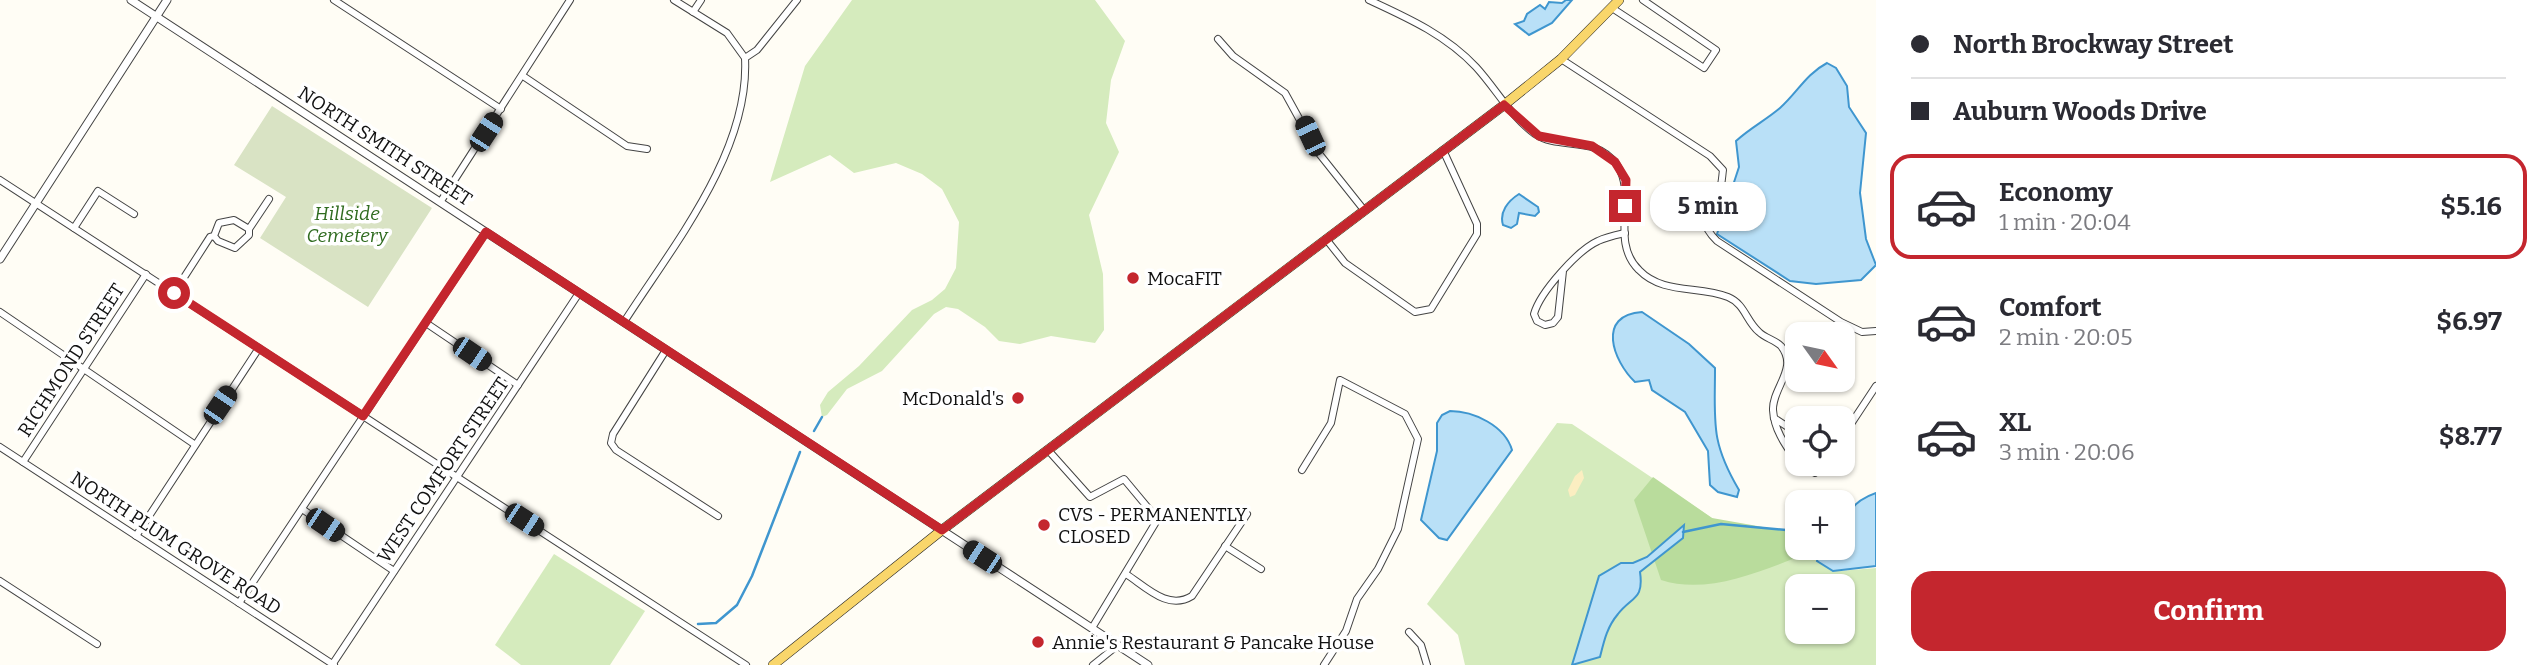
<!DOCTYPE html>
<html lang="en">
<head>
<meta charset="utf-8">
<style>
	:root { --surface:#fff; --page:#f7f7f7; --text:#2b2b33; --muted:#7c7c81; --line:#e1e1e2; --accent:#c4262e }
	body { margin:0; font-family:Bitter,serif; background:var(--page); color:var(--text); height:100vh; display:flex; flex-direction:column; font-size:26px; white-space:nowrap }
	* { box-sizing:border-box; margin:0 }
	p { font-size:23px; color:var(--muted) }
	.icon { flex:none; width:38px; height:38px; fill:none; stroke:currentColor; stroke-width:2; stroke-linecap:round; stroke-linejoin:round }
	.map { position:relative; flex:1; overflow:hidden }
	.side { display:flex; flex-direction:column; background:var(--surface); width:665px }
	.side>* { flex:none }
	.guide { display:grid; align-content:center; height:154px; padding:0 35px; background:var(--surface) }
	.needle { width:46px; rotate:123deg }
	.tools { position:absolute; left:1785px; top:322px; display:grid; gap:14px }
	.tools a { display:grid; place-items:center; width:70px; height:70px; border-radius:14px; background:var(--surface); box-shadow:0 2px 5px #0004; font-size:35px }
	.end { position:absolute; width:32px; height:32px; margin:-16px; border:9px solid #c4262e; background:#fff; box-shadow:0 0 0 4px #fff }
	.from { border-radius:50% }
	.bubble { position:absolute; height:49px; border-radius:21px; background:var(--surface); box-shadow:0 2px 5px #0004; font-size:23px; font-weight:700; line-height:49px; text-align:center }
	.car { position:absolute; width:21px; height:42px; margin:-21px -10px; border-radius:9px; box-shadow:0 0 5px 2px #0007; background:linear-gradient(#222 24%,#8ab4d8 0 40%,#222 0 76%,#8ab4d8 0 86%,#222 0) }
	.guide b { display:flex; align-items:center; gap:24px; height:66px; font-size:26px }
	.guide b+b { border-top:2px solid var(--line) }
	.guide i { width:18px; height:18px; background:var(--text) }
	ul { padding:0; list-style:none }
	li { display:flex; align-items:center; gap:21px; height:105px; margin:0 14px 10px; padding:0 21px; border:4px solid transparent; border-radius:21px }
	li div { flex:1 }
	li b { display:block; font-size:26px }
	li em { font-style:normal; font-weight:700 }
	li.on { border-color:var(--accent) }
	li>.icon { width:63px; height:63px; stroke-width:1.5 }
	.cta { display:flex; gap:14px; margin-top:auto; padding:14px 35px }
	.cta a { flex:1; height:80px; border-radius:21px; background:var(--accent); color:#fff; font-size:28px; font-weight:700; line-height:80px; text-align:center }
	main { display:flex; flex:1; min-height:0 }
	.map>svg:first-child { display:block }
	.green { fill:#d5ebbd; fill-rule:evenodd }
	.forest { fill:#b9dc9c }
	.sand { fill:#fbeec1 }
	.cemetery { fill:#d9e3c4 }
	.water { fill:#b9e0f7; stroke:#3f96cf; stroke-width:2 }
	.lines { fill:none; stroke-linecap:round; stroke-linejoin:round }
	.stream { stroke:#3f96cf; stroke-width:2.5 }
	.minor-casing { stroke:#444; stroke-width:8 }
	.tertiary-casing { stroke:#444; stroke-width:9 }
	.primary-casing { stroke:#222; stroke-width:10 }
	.minor { stroke:#fff; stroke-width:6 }
	.tertiary { stroke:#fff; stroke-width:7 }
	.primary { stroke:#f9d66b; stroke-width:9 }
	.route { stroke:#c4262e; stroke-width:9 }
	.poi-dot { fill:#c4262e; stroke:#fff; stroke-width:2.5 }
	.labels { text-anchor:middle; dominant-baseline:central; stroke-width:7; stroke-linejoin:round; paint-order:stroke }
	.street-label { font-size:19px; fill:#111; stroke:#fff }
	.park-label { font-size:19px; font-style:italic; fill:#2f6b1f; stroke:#fff }
	.poi-label { font-size:19px; fill:#111; stroke:#fff; text-anchor:start }
</style>
</head>
<body>
<main>
<div class="map">
<svg width="1876" height="665" viewBox="0 0 1876 665">
	<rect width="100%" height="100%" fill="#fffdf5"/>
	<g class="green">
		<polygon points="852,0 1095,0 1125,41 1111,80 1106,123 1119,152 1089,215 1103,274 1104,330 1095,343 1051,336 1020,344 999,341 985,327 958,309 946,307 934,314 882,371 847,389 827,415 822,417 820,405 828,392 859,366 912,310 932,300 945,289 956,268 959,222 942,189 922,174 896,163 854,173 830,155 770,182 805,66"/>
		<path d="M1557 423 1572 424 1721 524 1797 531V548H1823L1839 571 1876 568V665H1465L1458 635 1427 604ZM1797 586H1843V632H1797Z"/>
		<polygon points="554,554 645,611 610,665 521,665 495,645"/>
	</g>
	<path class="forest" d="M1653 477 1712 518 1797 533V548H1822C1773 565 1713 597 1661 580L1634 500Z"/>
	<polygon class="sand" points="1582,470 1584,478 1575,495 1570,497 1568,490 1575,476"/>
	<polygon class="cemetery" points="272,106 432,208 368,307 260,238 286,197 234,165"/>
	<g class="water">
		<polygon points="1566,0 1572,0 1552,23 1529,35 1515,24 1524,21 1527,14 1540,5 1545,9 1549,2 1562,3"/>
		<path d="M1827 63 1836 68 1847 86 1849 107 1866 133 1860 193 1866 239 1876 265 1861 280 1816 284 1790 281 1717 234 1739 167 1736 141C1750 128 1766 120 1780 108 1797 93 1806 74 1827 63Z"/>
		<path d="M1519 194 1538 207 1539 212 1535 216 1519 213 1517 224 1511 228 1503 225C1499 212 1508 201 1519 194Z"/>
		<path d="M1642 312 1689 344 1715 368C1715 422 1710 441 1739 490L1737 497 1718 492 1710 485 1708 451 1685 412 1652 390 1649 380 1635 382C1613 361 1596 315 1642 312Z"/>
		<path d="M1450 411C1474 411 1505 426 1512 450L1447 540 1439 538 1421 520 1437 451V423L1442 415Z"/>
		<path d="M1876 493V566L1833 571 1817 561 1820 548H1843C1843 520 1847 503 1876 493Z"/>
		<path d="M1684 525 1683 538 1640 572C1644 600 1632 596 1618 614 1607 627 1604 641 1600 657L1572 665 1599 576 1621 563H1633L1647 557Z"/>
	</g>
	<g class="lines">
		<g class="stream">
			<polyline points="814,431 822,417"/>
			<polyline points="1683,532 1721,524 1797,531"/>
			<polyline points="698,624 716,623 737,605 752,576 800,452"/>
		</g>
		<g class="minor-casing">
			<g id="minor">
				<polyline points="334,0 501,109"/>
				<polyline points="674,0 727,33 745,58"/>
				<path d="M1369 0C1408 18 1446 35 1476 67 1497 90 1510 116 1535 134 1560 151 1595 134 1617 165 1638 196 1609 241 1639 270 1663 295 1699 285 1728 297 1745 304 1746 321 1759 332 1765 338 1775 340 1781 346 1799 368 1772 388 1773 410 1774 430 1786 446 1797 462"/>
				<polyline points="1612,8 1704,68 1716,50 1643,0"/>
				<polyline points="693,12 701,0"/>
				<polyline points="1218,39 1233,56 1285,93 1317,151 1364,210"/>
				<path d="M1561 59 1710 156 1723 170C1722 177 1722 185 1719 192 1709 215 1695 219 1717 241L1841 322 1862 332 1876 331"/>
				<polyline points="523,76 627,146 647,149"/>
				<polyline points="0,180 746,665"/>
				<polyline points="441,201 570,0"/>
				<polyline points="74,228 98,191 134,214"/>
				<polyline points="249,229 269,199"/>
				<polyline points="1326,239 1345,263 1415,312 1431,309 1477,234 1477,224 1443,150"/>
				<path d="M1563 271 1558 317 1553 323 1545 325 1537 321 1534 314C1540 292 1578 250 1598 241 1606 237 1616 235 1625 233"/>
				<polyline points="174,293 210,237 214,236 219,223 234,220 249,229 249,235 235,248 218,241 214,236"/>
				<polyline points="0,312 194,444"/>
				<path d="M624 322C672 247 750 152 745 58L757 50 797 0"/>
				<polyline points="426,323 518,385"/>
				<polyline points="666,350 613,434 611,443 616,450 718,516"/>
				<polyline points="1774,418 1797,433"/>
				<polyline points="1843,436 1876,386"/>
				<polyline points="0,447 334,665"/>
				<polyline points="1048,450 1090,497 1124,479 1154,515 1156,522 1092,628"/>
				<polyline points="23,462 146,274"/>
				<polyline points="1798,464 1815,473 1824,464"/>
				<polyline points="1302,470 1331,423 1340,380 1405,414 1418,439 1398,529 1378,569 1357,599 1346,631 1324,665"/>
				<polyline points="302,509 394,571"/>
				<polyline points="136,536 259,348"/>
				<polyline points="1225,546 1261,569"/>
				<path d="M1126 574C1146 587 1168 611 1192 596L1247 514"/>
				<polyline points="0,581 97,644"/>
				<polyline points="239,603 486,232"/>
				<polyline points="1409,632 1421,645 1427,665"/>
				<polyline points="332,665 579,293"/>
				<polyline points="1093,665 1118,645"/>
			</g>
		</g>
		<g class="tertiary-casing">
			<g id="tertiary">
				<polyline points="131,0 1148,665"/>
				<polyline points="0,259 167,0"/>
			</g>
		</g>
		<g class="primary-casing">
			<polyline id="primary" points="773,665 942,530 1504,105 1561,59 1619,0"/>
		</g>
		<use href="#minor" class="minor"/>
		<use href="#tertiary" class="tertiary"/>
		<use href="#primary" class="primary"/>
	</g>
	<g class="lines">
		<polyline class="route" points="174,293 363,416 486,232 942,530 1504,105 1539,136 1592,146 1615,162 1626,180 1625,206"/>
	</g>
	<g class="poi-dot">
		<circle cx="1133" cy="278" r="7"/>
		<circle cx="1018" cy="398" r="7"/>
		<circle cx="1044" cy="525" r="7"/>
		<circle cx="1038" cy="642" r="7"/>
	</g>
	<g class="labels">
		<g class="street-label">
			<text transform="translate(385 146) rotate(33)">NORTH SMITH STREET</text>
			<text transform="translate(71 360) rotate(-57)">RICHMOND STREET</text>
			<text transform="translate(443 470) rotate(-56)">WEST COMFORT STREET</text>
			<text transform="translate(176 543) rotate(33)">NORTH PLUM GROVE ROAD</text>
		</g>
		<g class="park-label">
			<text x="347" y="213">Hillside<tspan x="347" dy="22">Cemetery</tspan></text>
		</g>
		<g class="poi-label">
			<text x="1147" y="278">MocaFIT</text>
			<text x="1004" y="398" text-anchor="end">McDonald's</text>
			<text x="1058" y="514">CVS - PERMANENTLY<tspan x="1058" dy="22">CLOSED</tspan></text>
			<text x="1052" y="642">Annie's Restaurant &amp; Pancake House</text>
		</g>
	</g>
</svg>
<div class="tools">
<a><svg class="needle" viewBox="-14 -14 28 28"><path d="M0-13l5 13h-10z" fill="#e53935"/><path d="M0 13l5-13h-10z" fill="#7c7c81"/></svg></a>
<a><svg class="icon" aria-label="locate" viewBox="0 0 24 24"><circle cx="12" cy="12" r="6"/><path d="M12 2v4M12 18v4M2 12h4M18 12h4"/></svg></a>
<a>+</a>
<a>−</a>
</div>
<i class="end from" style="left:174px;top:293px"></i>
<i class="end" style="left:1625px;top:206px"></i>
<div class="bubble" style="left:1650px;top:182px;width:116px">5 min</div>
<i class="car" style="left:486px;top:132px;rotate:33deg"></i>
<i class="car" style="left:1310px;top:136px;rotate:335deg"></i>
<i class="car" style="left:472px;top:354px;rotate:124deg"></i>
<i class="car" style="left:220px;top:405px;rotate:34deg"></i>
<i class="car" style="left:524px;top:520px;rotate:123deg"></i>
<i class="car" style="left:325px;top:525px;rotate:124deg"></i>
<i class="car" style="left:982px;top:557px;rotate:303deg"></i>
</div>
<section class="side">
<div class="guide">
<b><i class="from"></i>North Brockway Street</b>
<b><i></i>Auburn Woods Drive</b>
</div>
<ul>
<li class="on"><svg class="icon" aria-label="car" viewBox="0 0 24 24"><path d="M5 17H2v-5l4-1 3-4h7l3 4 3 1v5h-3M9 17h6M6 11h13"/><circle cx="7" cy="17" r="2"/><circle cx="17" cy="17" r="2"/></svg><div><b>Economy</b><p>1 min · 20:04</p></div><em>$5.16</em></li>
<li><svg class="icon" aria-label="car" viewBox="0 0 24 24"><path d="M5 17H2v-5l4-1 3-4h7l3 4 3 1v5h-3M9 17h6M6 11h13"/><circle cx="7" cy="17" r="2"/><circle cx="17" cy="17" r="2"/></svg><div><b>Comfort</b><p>2 min · 20:05</p></div><em>$6.97</em></li>
<li><svg class="icon" aria-label="car" viewBox="0 0 24 24"><path d="M5 17H2v-5l4-1 3-4h7l3 4 3 1v5h-3M9 17h6M6 11h13"/><circle cx="7" cy="17" r="2"/><circle cx="17" cy="17" r="2"/></svg><div><b>XL</b><p>3 min · 20:06</p></div><em>$8.77</em></li>
</ul>
<div class="cta"><a>Confirm</a></div>
</section>
</main>
</body>
</html>
